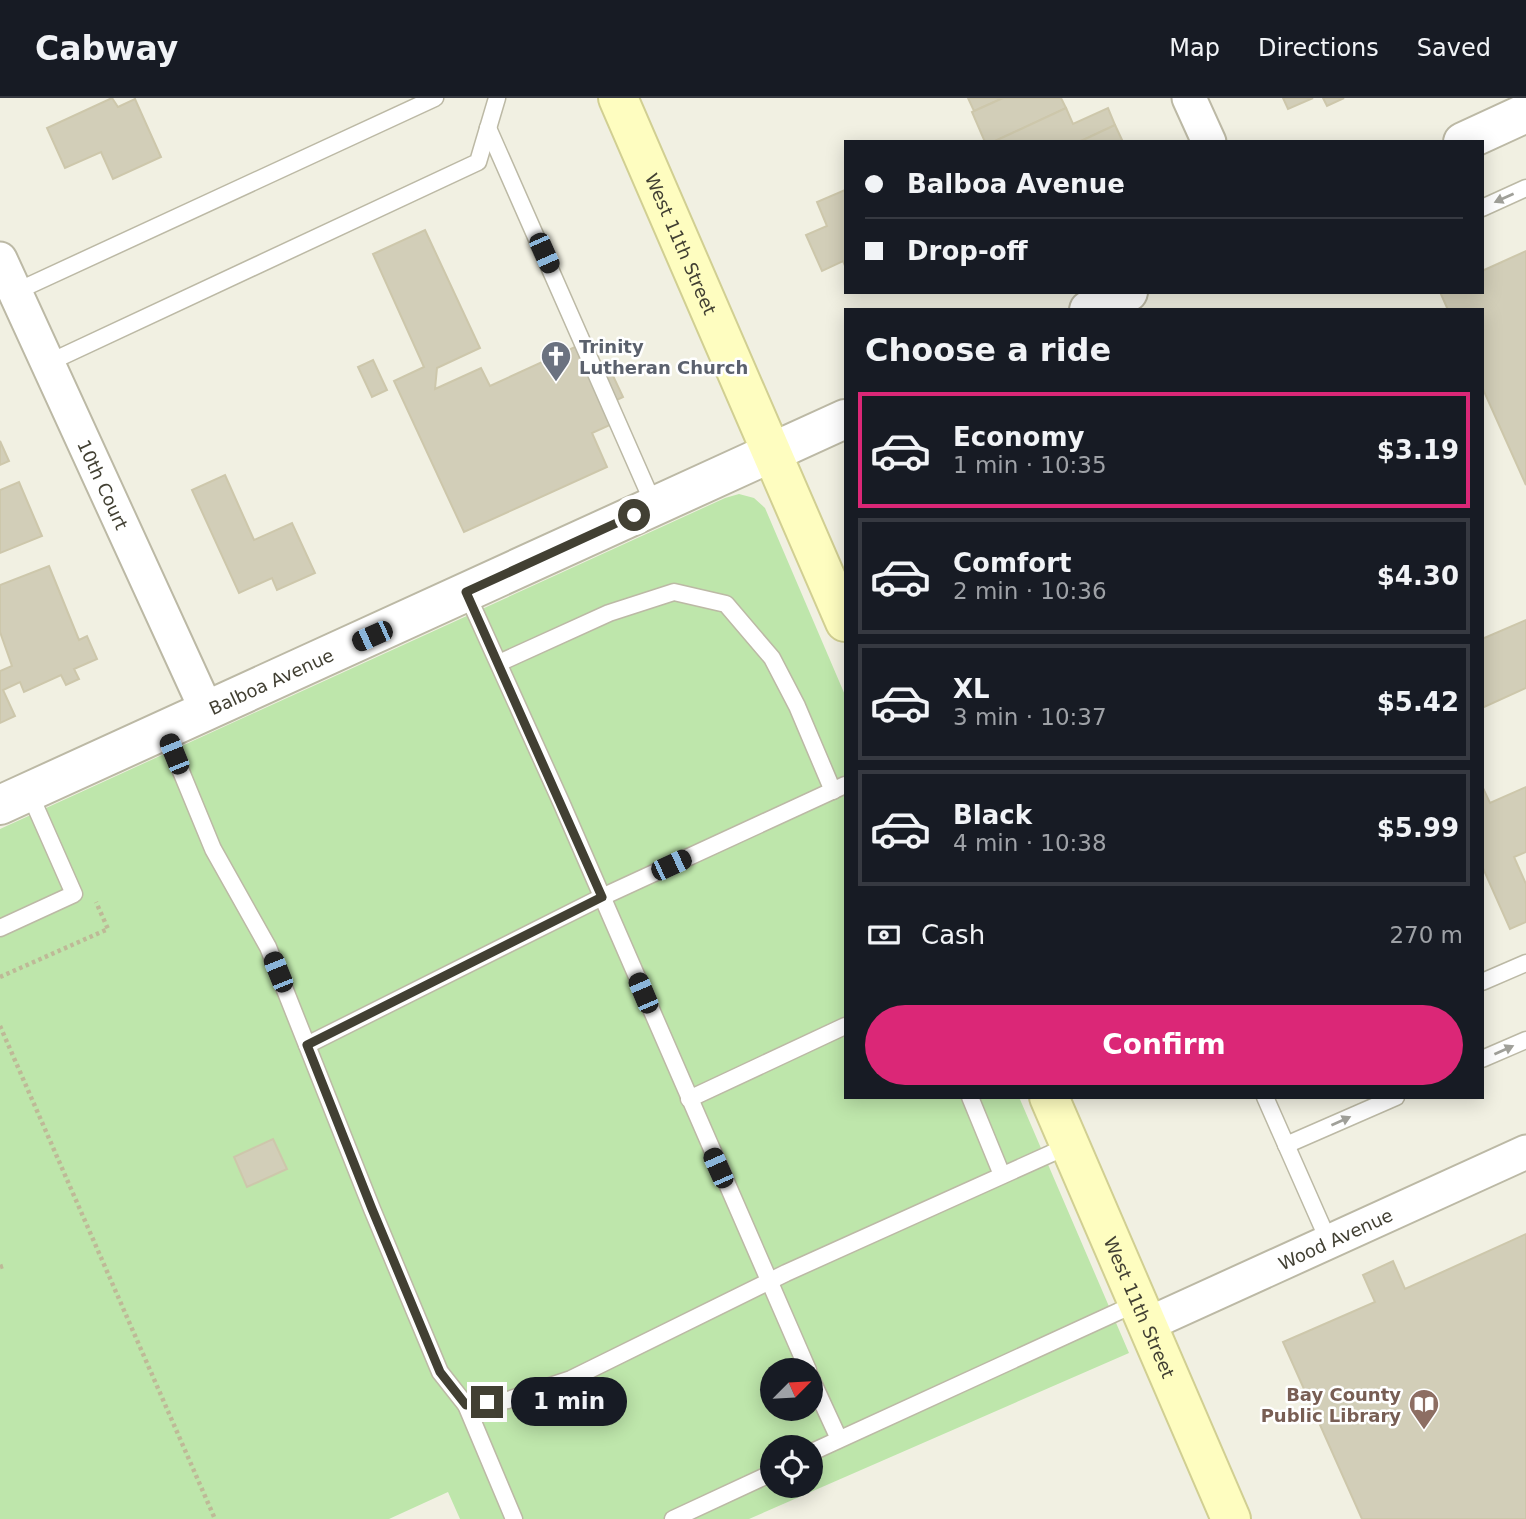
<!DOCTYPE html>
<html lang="en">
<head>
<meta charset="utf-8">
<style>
	:root { --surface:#171b24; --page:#20242c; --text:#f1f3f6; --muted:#9ea1a6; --line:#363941; --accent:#db2777 }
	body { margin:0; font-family:"DejaVu Sans",sans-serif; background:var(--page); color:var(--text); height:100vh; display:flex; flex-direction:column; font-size:26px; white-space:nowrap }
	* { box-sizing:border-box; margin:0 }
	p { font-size:23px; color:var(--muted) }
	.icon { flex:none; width:38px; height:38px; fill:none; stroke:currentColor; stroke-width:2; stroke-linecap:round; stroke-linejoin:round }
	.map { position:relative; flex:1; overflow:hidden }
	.panel { position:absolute; left:844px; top:210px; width:640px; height:791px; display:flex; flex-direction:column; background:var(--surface); border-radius:0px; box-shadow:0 4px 18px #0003 }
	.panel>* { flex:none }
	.hud { position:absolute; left:844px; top:42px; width:640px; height:154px; border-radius:0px; box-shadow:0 4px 18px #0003; display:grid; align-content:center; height:154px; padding:0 21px; background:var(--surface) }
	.needle { width:46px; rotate:66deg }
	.fabs { position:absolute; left:760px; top:1260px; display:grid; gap:14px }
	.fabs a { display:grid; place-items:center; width:63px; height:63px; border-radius:50%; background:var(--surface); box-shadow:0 4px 18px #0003; font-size:35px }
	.end { position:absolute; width:32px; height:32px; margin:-16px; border:9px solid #424033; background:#fff; box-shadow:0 0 0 4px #fff }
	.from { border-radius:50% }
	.bubble { position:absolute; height:49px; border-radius:24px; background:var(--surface); box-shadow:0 4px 18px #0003; font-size:23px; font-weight:800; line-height:49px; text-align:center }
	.car { position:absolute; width:21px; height:42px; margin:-21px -10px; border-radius:9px; box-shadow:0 0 5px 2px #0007; background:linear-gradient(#222 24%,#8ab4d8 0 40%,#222 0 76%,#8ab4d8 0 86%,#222 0) }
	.hud b { display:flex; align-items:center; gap:24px; height:66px; font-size:26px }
	.hud b+b { border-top:2px solid var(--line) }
	.hud i { width:18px; height:18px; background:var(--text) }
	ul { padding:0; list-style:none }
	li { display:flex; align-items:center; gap:21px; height:116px; margin:0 14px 10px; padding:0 7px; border:4px solid var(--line); border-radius:0px }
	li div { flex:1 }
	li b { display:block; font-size:26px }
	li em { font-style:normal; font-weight:800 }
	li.current { border-color:var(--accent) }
	li>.icon { width:63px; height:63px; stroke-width:1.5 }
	h2 { padding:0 21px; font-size:32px; line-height:84px }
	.pay { display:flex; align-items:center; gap:18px; height:77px; padding:0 21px; font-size:26px }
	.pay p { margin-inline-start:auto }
	.button { display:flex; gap:14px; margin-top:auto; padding:14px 21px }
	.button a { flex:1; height:80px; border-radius:42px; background:var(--accent); color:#fff; font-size:28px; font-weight:800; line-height:80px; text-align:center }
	header { display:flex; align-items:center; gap:42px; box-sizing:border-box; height:98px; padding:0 35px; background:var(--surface); border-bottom:2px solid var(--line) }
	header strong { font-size:33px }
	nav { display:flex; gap:38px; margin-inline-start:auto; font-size:24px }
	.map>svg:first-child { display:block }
	.green { fill:#bee6ab; fill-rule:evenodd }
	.building { fill:#d2ceb8; stroke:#cdc7ab; stroke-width:2 }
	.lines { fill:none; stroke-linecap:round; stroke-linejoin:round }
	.service-casing { stroke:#bcb9a5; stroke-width:19 }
	.minor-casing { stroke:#bcb9a5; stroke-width:37 }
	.tertiary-casing { stroke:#bcb9a5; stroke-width:42 }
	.secondary-casing { stroke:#d1cf92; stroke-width:42 }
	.path { stroke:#beb997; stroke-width:4.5; stroke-dasharray:3.5 3.5; stroke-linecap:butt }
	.service { stroke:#fff; stroke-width:16 }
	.minor { stroke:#fff; stroke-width:33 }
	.tertiary { stroke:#fff; stroke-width:38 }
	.secondary { stroke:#fefdc0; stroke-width:38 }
	.oneway { fill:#a0a099 }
	.route { stroke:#424033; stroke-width:9 }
	.labels { text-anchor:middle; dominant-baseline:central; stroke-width:5; stroke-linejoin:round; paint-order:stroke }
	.street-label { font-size:18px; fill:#424033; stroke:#fff }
	.worship-label { font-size:18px; font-weight:bold; fill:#5b616d; stroke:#fff; text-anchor:start }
	.education-label { font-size:18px; font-weight:bold; fill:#785e54; stroke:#fff; text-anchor:end }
</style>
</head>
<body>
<header>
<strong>Cabway</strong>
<nav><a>Map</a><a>Directions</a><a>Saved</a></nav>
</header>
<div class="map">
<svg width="1526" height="1421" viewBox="0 0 1526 1421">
	<rect width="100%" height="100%" fill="#f1f0e2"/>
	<path class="green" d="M739 396 754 400 765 410 845 597V999H1019L1129 1255 749 1421H460L448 1394 389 1421H0V731L725 400ZM772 1272H810V1311H772ZM772 1349H810V1388H772Z"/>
	<g class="building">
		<polygon points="112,0 118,9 135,1 161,59 113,81 101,54 65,70 47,30"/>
		<polygon points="968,0 1003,0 974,13"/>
		<polygon points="1003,0 1061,0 1066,10 993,44 985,44 972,14"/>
		<polygon points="1283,0 1313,0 1288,11"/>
		<polygon points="1323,0 1344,0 1327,8"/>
		<polygon points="1066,10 1073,26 1108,10 1115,27 1079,44 993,44"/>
		<polygon points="1115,27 1123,44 1079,44 1081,43"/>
		<polygon points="845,92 845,168 843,163 822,173 806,137 827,128 817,104"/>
		<polygon points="425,132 480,250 437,270 435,291 481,270 490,288 577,248 589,276 608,267 623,299 604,308 612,326 592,335 607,369 464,434 394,283 424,269 373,156"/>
		<polygon points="1526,153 1526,387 1482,289 1482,212 1448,212 1440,194 1482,194 1482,173"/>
		<polygon points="373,262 387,292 372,299 358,269"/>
		<polygon points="0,343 9,363 0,367"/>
		<polygon points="225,377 254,442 292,425 315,475 277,492 272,480 239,495 192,392"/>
		<polygon points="19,384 42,438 0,455 0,392"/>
		<polygon points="49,468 79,542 87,538 97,561 74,571 79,581 66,587 61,577 24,594 20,584 3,592 15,618 0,625 0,573 12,568 0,534 0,487"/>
		<polygon points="1526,522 1526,590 1482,610 1482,541"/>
		<polygon points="1482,688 1490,705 1526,689 1526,754 1514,759 1526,786 1526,824 1510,831 1482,768"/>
		<polygon points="273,1041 287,1071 247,1089 234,1059"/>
		<polygon points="1526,1136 1526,1421 1362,1421 1283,1244 1375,1204 1363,1177 1393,1163 1405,1191"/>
	</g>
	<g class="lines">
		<g class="service-casing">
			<g id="service">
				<polyline points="488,30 654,407"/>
				<polyline points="1482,110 1526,90"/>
				<polyline points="15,194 435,0"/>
				<polyline points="48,265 478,64 497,0"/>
				<polyline points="466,494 561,704 808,1272"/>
				<polyline points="499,565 609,515 674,494 726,506 772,560 797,608 833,693"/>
				<polyline points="164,632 213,751 268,849 372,1111 440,1274 466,1307 508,1302 571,1281 786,1175 1070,1047"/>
				<polyline points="0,830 74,796 29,694"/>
				<polyline points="1482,884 1526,865"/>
				<polyline points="307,947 602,799 845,687"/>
				<polyline points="1482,961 1526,942"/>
				<polyline points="970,999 1002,1077"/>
				<polyline points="1265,999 1329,1144"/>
				<polyline points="689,1001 845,928"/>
				<polyline points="1286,1047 1396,999"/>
				<polyline points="810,1278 839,1341"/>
				<polyline points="466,1307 514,1421"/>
				<polyline points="810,1355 1137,1205"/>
				<polyline points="673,1421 772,1375"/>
			</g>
		</g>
		<g class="minor-casing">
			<g id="minor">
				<polyline points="1189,0 1209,44"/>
				<path id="s1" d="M0 161 207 613"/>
				<path id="s2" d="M1146 1227 1526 1054"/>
			</g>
		</g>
		<g class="tertiary-casing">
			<g id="tertiary">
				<polyline points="1463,44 1526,15"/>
				<polyline points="1089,212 1128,194"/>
				<path id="s3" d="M0 707 845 321"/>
			</g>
		</g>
		<g class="secondary-casing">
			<g id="secondary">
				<path id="s4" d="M618 0 845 524"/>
				<path id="s5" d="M1049 999 1231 1421"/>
			</g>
		</g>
		<g class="path">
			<polyline points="0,879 108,831 96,804"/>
			<polyline points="0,928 215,1421"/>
			<polyline points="0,1169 3,1168"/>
		</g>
		<use href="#service" class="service"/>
		<use href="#minor" class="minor"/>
		<use href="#tertiary" class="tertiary"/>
		<use href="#secondary" class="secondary"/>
	</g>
	<defs><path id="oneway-solid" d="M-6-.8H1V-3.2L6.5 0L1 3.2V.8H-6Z" transform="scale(1.75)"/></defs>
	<g class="oneway">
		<use href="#oneway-solid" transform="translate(1504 100) rotate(156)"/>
		<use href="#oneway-solid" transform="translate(1504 952) rotate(-24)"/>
		<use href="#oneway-solid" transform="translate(1341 1023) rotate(-24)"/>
	</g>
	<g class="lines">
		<polyline class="route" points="487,1304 466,1307 440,1274 372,1111 307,947 602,799 466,494 634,417"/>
	</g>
	<defs>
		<g id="church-pin" transform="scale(1.575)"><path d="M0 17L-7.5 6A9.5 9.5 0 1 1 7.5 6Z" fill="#6b7280" stroke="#fff"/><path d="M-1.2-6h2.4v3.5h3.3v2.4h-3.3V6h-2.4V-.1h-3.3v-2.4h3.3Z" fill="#fff"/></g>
		<g id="library-pin" transform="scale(1.575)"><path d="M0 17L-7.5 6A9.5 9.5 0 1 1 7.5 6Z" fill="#8d6e63" stroke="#fff"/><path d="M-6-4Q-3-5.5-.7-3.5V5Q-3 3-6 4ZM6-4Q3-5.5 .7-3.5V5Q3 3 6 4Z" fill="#fff"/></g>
	</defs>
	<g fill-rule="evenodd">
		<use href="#church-pin" x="556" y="258"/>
		<use href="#library-pin" x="1424" y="1306"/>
	</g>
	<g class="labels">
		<g class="street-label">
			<text stroke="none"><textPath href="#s4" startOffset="159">West 11th Street</textPath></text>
			<text stroke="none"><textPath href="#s1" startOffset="248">10th Court</textPath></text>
			<text stroke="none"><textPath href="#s3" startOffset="298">Balboa Avenue</textPath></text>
			<text stroke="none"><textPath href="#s2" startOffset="208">Wood Avenue</textPath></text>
			<text stroke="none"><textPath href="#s5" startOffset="229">West 11th Street</textPath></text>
		</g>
		<g class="worship-label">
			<text x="579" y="248">Trinity<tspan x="579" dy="21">Lutheran Church</tspan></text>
		</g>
		<g class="education-label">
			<text x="1401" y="1296">Bay County<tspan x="1401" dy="21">Public Library</tspan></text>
		</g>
	</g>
</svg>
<div class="fabs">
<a><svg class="needle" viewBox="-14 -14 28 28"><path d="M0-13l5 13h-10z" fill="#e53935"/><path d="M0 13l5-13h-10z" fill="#9ea1a6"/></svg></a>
<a><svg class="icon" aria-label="locate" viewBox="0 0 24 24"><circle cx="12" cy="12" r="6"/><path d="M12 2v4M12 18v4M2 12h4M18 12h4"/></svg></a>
</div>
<i class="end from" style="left:634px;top:417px"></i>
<i class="end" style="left:487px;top:1304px"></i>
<div class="bubble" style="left:511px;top:1279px;width:116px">1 min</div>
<i class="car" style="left:544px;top:155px;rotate:156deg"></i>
<i class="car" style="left:372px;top:538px;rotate:246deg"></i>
<i class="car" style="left:174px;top:656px;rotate:338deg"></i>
<i class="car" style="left:671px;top:767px;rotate:65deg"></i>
<i class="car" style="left:278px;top:874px;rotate:338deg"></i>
<i class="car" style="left:643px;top:895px;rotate:337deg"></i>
<i class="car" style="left:718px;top:1070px;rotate:336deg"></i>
<div class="hud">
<b><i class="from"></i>Balboa Avenue</b>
<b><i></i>Drop-off</b>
</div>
<section class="panel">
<h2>Choose a ride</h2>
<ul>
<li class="current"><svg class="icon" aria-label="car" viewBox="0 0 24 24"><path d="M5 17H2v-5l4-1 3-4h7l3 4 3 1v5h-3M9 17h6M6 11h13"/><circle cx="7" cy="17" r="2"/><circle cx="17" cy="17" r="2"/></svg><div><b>Economy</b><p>1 min · 10:35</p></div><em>$3.19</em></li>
<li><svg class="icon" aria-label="car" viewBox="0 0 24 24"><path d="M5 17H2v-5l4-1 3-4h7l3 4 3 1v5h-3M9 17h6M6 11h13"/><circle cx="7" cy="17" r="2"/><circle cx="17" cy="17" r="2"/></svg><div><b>Comfort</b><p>2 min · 10:36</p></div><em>$4.30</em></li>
<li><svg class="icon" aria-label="car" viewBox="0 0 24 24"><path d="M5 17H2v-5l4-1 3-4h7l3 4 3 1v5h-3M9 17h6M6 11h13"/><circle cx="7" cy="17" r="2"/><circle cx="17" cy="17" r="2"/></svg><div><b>XL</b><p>3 min · 10:37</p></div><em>$5.42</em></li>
<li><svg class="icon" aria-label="car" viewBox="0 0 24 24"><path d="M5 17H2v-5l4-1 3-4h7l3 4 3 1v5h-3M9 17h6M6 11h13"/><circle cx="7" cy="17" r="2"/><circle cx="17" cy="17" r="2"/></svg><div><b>Black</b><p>4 min · 10:38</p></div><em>$5.99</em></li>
</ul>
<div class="pay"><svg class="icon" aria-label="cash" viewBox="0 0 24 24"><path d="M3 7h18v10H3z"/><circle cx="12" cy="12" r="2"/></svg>Cash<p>270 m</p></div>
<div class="button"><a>Confirm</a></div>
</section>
</div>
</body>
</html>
